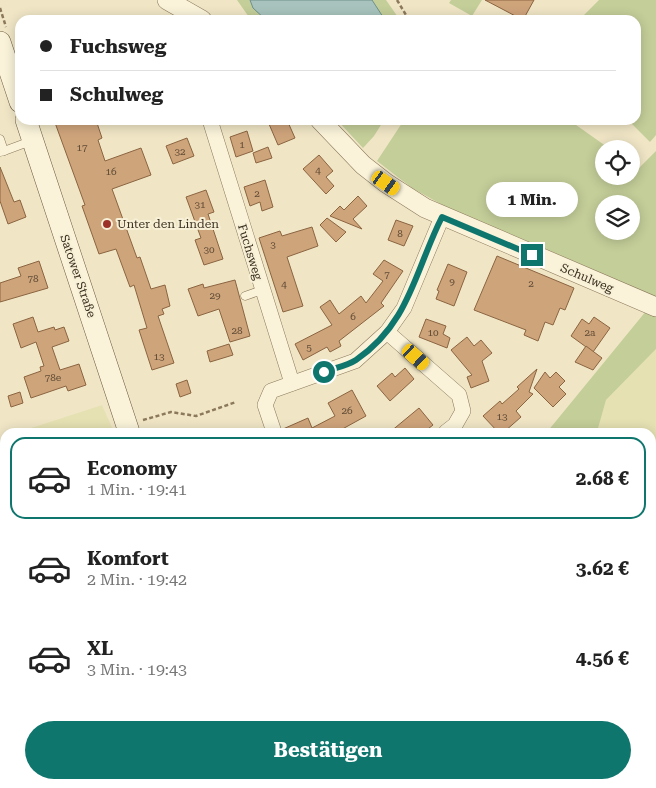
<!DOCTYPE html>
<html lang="de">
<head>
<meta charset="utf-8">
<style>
	:root { --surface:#fff; --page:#f6f6f6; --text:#222; --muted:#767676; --line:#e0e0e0; --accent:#0f766e }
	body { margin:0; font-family:"Roboto Serif",serif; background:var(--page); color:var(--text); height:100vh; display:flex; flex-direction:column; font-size:19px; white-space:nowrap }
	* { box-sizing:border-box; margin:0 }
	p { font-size:16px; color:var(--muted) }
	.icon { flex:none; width:28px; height:28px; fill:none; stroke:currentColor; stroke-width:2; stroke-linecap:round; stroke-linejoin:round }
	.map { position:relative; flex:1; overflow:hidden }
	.details { position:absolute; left:0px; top:428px; width:656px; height:361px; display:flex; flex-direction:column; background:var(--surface); border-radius:15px 15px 0 0; box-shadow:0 2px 12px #0003 }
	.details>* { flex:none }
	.guide { position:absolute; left:15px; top:15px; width:626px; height:110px; border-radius:15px; box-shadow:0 2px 12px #0003; display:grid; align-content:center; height:110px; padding:0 25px; background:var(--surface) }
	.tools { position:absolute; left:595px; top:140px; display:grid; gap:10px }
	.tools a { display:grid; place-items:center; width:45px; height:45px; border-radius:50%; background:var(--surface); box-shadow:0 2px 12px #0003; font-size:25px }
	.end { position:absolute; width:22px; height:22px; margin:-11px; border:6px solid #0f766e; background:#fff; box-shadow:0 0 0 2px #fff }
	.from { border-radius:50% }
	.bubble { position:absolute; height:35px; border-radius:18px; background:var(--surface); box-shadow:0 2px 12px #0003; font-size:16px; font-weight:700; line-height:35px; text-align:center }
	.car { position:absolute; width:15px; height:30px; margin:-15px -8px; border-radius:6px; box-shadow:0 0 4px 1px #0007; background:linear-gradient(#f5c518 24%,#345 0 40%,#f5c518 0 76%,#345 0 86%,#f5c518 0) }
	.guide b { display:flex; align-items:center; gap:18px; height:48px; font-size:19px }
	.guide b+b { border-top:1px solid var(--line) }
	.guide i { width:12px; height:12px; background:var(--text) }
	ul { padding:9px 0 0; list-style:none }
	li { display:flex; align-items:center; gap:15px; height:82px; margin:0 10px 8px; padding:0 15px; border:2px solid transparent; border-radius:15px }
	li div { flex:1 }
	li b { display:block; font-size:19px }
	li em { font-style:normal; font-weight:700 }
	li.on { border-color:var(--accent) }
	li>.icon { width:45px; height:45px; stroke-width:1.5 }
	.primary-button { display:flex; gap:10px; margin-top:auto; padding:10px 25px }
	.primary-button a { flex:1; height:58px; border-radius:30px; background:var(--accent); color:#fff; font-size:20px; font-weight:700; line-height:58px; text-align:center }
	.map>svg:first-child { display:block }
	.farmland { fill:#e5e1b3 }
	.green { fill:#c4ce99; fill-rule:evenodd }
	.water { fill:#a8c3bd; stroke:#6e928c }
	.building { fill:#cea47b; stroke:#8b6440 }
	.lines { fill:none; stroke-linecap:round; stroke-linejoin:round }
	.service-casing { stroke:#8c795b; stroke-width:9 }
	.minor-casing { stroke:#8c795b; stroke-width:16 }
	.tertiary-casing { stroke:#8c795b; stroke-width:20 }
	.secondary-casing { stroke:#6e593e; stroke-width:22 }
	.path { stroke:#8c795b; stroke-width:2.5; stroke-dasharray:4 2.5; stroke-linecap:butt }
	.service { stroke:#faf3da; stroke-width:8 }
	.minor { stroke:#faf3da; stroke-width:15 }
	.tertiary { stroke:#faf3da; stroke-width:19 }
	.secondary { stroke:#faf3da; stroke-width:21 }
	.route { stroke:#0f766e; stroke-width:6 }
	.poi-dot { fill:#9c312a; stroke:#f7f0d6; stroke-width:2 }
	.labels { text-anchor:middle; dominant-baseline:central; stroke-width:4; stroke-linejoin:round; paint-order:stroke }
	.number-label { font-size:10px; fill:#604c36 }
	.poi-label { font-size:12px; fill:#3b2f1f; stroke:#f7f0d6; text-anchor:start }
	.street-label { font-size:12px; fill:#3b2f1f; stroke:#f7f0d6 }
</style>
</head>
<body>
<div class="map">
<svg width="656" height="788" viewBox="0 0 656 788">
	<rect width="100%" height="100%" fill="#f0e6c6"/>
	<g class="farmland">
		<polygon points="656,349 656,788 439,788 438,784 651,784 651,621 654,620 655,615 651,605 651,432 597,432 606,400"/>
		<polygon points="102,405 114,432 19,432"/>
		<polygon points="5,437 5,784 227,784 228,788 0,788 0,439"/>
	</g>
	<g class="green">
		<polygon points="237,0 386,0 400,20 251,20"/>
		<polygon points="451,0 482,0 472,16 449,3"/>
		<polygon points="599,0 656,0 656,135 650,142 628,120 636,120 636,20 579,20"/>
		<polygon points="337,120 384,120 374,136 363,148"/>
		<path d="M404 120H569L610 149H604V176H631V163L639 168 656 151V349L606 400 597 432H547L651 305 653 299 446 207 412 188 377 161ZM604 204H631V231H604Z"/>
	</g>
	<polygon class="water" points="250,0 372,0 385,20 266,20 253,8"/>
	<g class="building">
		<polygon points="485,0 534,0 523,20"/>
		<polygon points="54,120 96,120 102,138 98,140 105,161 141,148 151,175 112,189 137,258 140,257 151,289 165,285 170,306 162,309 164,314 158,316 174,363 152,370 139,330 147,328 134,285 130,287 116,249 99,254 82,206 85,205"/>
		<polygon points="278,120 287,120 295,138 278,145 269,124"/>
		<polygon points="247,131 253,151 236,157 230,137"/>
		<polygon points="187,138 194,156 173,164 166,146"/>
		<polygon points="268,147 272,158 256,163 253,153"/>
		<polygon points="319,155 333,171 326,177 334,186 326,194 303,169"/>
		<polygon points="0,167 14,202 20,200 26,217 8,224 0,201"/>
		<polygon points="265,180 273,207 262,211 260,202 250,206 244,187"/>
		<polygon points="206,190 214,212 208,214 223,259 204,265 195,240 201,238 186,197"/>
		<polygon points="358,196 367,206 353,219 362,229 330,216 340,206 344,210"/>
		<polygon points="327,218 346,232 336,242 320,225"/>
		<polygon points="396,220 413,226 404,246 388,240"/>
		<polygon points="312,227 318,246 287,257 303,306 283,312 259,238 280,231 282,236"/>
		<polygon points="497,256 574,288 565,310 560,308 553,325 545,322 538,341 524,335 526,330 474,310"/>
		<polygon points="384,260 403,271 381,303 384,306 339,341 341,346 330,352 327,347 303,360 295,344 332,325 320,307 330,300 339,314 361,296 366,303 383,281 373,274"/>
		<polygon points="39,261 48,288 0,302 0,283 21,276 18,268"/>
		<polygon points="448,264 467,272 454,306 436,299 439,291 437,290"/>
		<polygon points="235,280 250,336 230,342 219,309 198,316 188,289 203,284 204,288"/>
		<polygon points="33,317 38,332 54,327 55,330 64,327 69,341 52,347 60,370 79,364 86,385 68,391 66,386 31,398 24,377 41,371 40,367 44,366 36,342 21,348 13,324"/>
		<polygon points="594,317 610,328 593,352 571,336 582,319 589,324"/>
		<polygon points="426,319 446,326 443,334 450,338 447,348 419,337"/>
		<polygon points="467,337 474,346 481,340 492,353 482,361 489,381 471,388 467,377 472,375 451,350"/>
		<polygon points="229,344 233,355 210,362 207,351"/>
		<polygon points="586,346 602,358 593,370 575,362"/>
		<polygon points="405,368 414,379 390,401 377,386 392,373 395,377"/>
		<polygon points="537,369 529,392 533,394 516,411 521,417 504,432 498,432 483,416 500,401 502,404 519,389 517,387"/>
		<polygon points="545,372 550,378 556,372 565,381 559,387 566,394 553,407 534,388"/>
		<polygon points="187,380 191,393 180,397 176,384"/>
		<polygon points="352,390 366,416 337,432 283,432 283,429 308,418 312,428 335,416 328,403"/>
		<polygon points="20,392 23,403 11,407 8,396"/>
		<polygon points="419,408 433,425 424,432 390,432"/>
	</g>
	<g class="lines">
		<g class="service-casing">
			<g id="service">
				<polyline points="0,139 4,151 0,152"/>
				<polyline points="4,151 31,141"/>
				<polyline points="245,296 262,290"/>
				<polyline points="306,788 334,785 338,788"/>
			</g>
		</g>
		<g class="minor-casing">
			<g id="minor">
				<polyline points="210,120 292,383"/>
				<polyline points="387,332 459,395 463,411 455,425 446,432"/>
				<polyline points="274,432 265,405 271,391 355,361 387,332 404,308 442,217"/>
			</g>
		</g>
		<g class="tertiary-casing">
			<g id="tertiary">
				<polyline points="167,0 202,20"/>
				<polyline points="320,120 363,165 386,183 425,208 656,307"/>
			</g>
		</g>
		<g class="secondary-casing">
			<g id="secondary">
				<polyline points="0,42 20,102"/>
				<polyline points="26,120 129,432"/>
				<polyline points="243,784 244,788"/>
			</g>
		</g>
		<g class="path">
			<polyline points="397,0 409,20"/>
			<polyline points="0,8 6,27"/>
			<polyline points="143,420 171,412 196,416 236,402"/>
		</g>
		<use href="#service" class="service"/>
		<use href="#minor" class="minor"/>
		<use href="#tertiary" class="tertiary"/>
		<use href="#secondary" class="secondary"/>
	</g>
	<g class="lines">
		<path class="route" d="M324 372C334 368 347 366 356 360 410 323 415 270 442 217L532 255"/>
	</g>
	<circle class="poi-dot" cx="107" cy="224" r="5"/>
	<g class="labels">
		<g class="number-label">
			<text x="242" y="144">1</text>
			<text x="82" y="147">17</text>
			<text x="180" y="151">32</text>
			<text x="318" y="170">4</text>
			<text x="111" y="171">16</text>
			<text x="257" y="193">2</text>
			<text x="200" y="204">31</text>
			<text x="400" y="233">8</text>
			<text x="273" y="244">3</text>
			<text x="209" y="249">30</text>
			<text x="387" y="274">7</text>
			<text x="33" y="278">78</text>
			<text x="452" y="281">9</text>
			<text x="531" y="283">2</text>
			<text x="284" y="284">4</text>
			<text x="215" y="295">29</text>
			<text x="353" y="316">6</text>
			<text x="237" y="330">28</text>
			<text x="433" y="332">10</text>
			<text x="590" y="332">2a</text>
			<text x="309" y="347">5</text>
			<text x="159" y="356">13</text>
			<text x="53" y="377">78e</text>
			<text x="347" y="410">26</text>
			<text x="502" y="416">13</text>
		</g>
		<g class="poi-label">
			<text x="117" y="224">Unter den Linden</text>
		</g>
		<g class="street-label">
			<text transform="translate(250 252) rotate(73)">Fuchsweg</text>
			<text transform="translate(78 276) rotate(71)">Satower Straße</text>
			<text transform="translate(587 278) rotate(23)">Schulweg</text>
		</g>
	</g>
</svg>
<div class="tools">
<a><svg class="icon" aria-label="locate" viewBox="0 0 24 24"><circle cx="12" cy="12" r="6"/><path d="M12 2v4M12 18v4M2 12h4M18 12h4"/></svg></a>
<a><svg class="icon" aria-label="layers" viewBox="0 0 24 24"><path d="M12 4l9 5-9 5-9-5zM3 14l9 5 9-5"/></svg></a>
</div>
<i class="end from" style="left:324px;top:372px"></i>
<i class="end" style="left:532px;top:255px"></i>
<div class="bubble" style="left:486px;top:182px;width:92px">1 Min.</div>
<i class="car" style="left:386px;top:183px;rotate:125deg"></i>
<i class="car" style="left:416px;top:357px;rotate:132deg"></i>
<div class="guide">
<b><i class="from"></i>Fuchsweg</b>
<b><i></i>Schulweg</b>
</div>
<section class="details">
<ul>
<li class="on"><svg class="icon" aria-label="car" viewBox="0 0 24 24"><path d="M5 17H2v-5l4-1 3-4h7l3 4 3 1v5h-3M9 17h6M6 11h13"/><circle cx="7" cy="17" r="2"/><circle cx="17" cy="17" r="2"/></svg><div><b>Economy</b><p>1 Min. · 19:41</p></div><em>2.68 €</em></li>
<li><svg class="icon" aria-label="car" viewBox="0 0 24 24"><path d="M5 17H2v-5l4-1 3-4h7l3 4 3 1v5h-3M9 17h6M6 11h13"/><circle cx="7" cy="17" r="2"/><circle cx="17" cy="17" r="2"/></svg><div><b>Komfort</b><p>2 Min. · 19:42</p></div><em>3.62 €</em></li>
<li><svg class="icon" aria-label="car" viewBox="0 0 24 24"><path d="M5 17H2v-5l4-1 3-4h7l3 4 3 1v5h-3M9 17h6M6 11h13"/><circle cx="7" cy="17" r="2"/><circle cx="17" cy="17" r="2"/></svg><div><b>XL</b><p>3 Min. · 19:43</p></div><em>4.56 €</em></li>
</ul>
<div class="primary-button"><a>Bestätigen</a></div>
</section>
</div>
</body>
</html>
